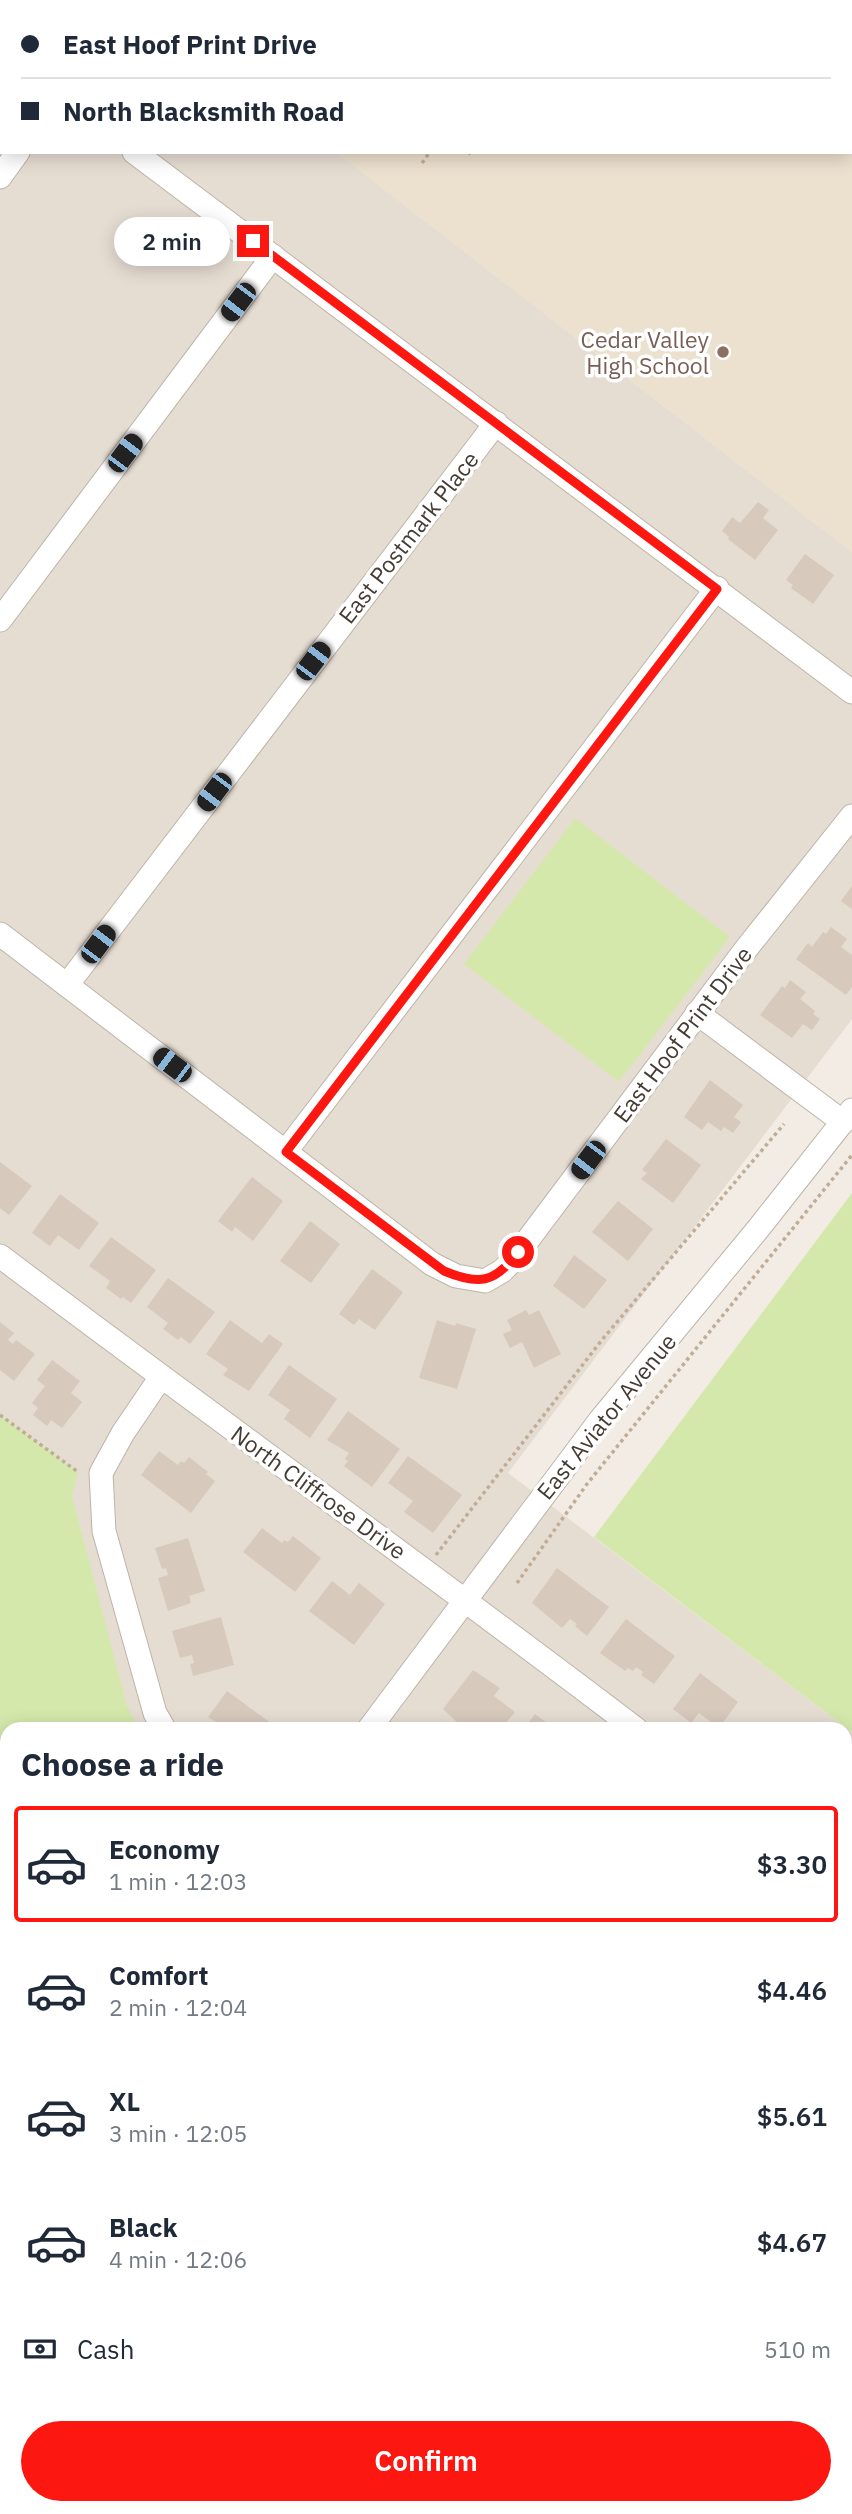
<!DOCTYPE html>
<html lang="en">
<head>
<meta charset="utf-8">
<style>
	:root { --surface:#fff; --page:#f2f2f3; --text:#1f2937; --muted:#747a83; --line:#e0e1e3; --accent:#fc1711 }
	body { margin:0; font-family:"IBM Plex Sans",sans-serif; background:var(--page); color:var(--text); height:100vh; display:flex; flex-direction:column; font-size:26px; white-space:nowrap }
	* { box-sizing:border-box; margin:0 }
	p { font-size:23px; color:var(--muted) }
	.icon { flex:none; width:38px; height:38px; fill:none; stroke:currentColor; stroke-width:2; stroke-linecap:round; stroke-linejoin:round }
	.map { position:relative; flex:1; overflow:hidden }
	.panel { position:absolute; left:0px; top:1722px; width:852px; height:793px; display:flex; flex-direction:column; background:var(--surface); border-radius:21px 21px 0 0; box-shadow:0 4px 18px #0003 }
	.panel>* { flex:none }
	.top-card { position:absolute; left:0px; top:0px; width:852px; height:154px; box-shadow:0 4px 18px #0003; display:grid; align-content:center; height:154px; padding:0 21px; background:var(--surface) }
	.end { position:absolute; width:32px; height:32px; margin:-16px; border:9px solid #fc1711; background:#fff; box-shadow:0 0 0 4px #fff }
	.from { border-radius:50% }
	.bubble { position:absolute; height:49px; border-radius:24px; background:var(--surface); box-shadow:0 4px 18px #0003; font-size:23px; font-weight:600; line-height:49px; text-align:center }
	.car { position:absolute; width:21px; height:42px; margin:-21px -10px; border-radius:9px; box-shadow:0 0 5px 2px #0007; background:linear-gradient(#222 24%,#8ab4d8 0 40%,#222 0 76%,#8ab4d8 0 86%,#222 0) }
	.top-card b { display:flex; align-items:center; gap:24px; height:66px; font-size:26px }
	.top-card b+b { border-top:2px solid var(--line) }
	.top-card i { width:18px; height:18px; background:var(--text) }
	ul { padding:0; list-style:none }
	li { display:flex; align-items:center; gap:21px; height:116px; margin:0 14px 10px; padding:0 7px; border:4px solid transparent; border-radius:7px }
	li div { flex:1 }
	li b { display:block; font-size:26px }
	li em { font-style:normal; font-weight:600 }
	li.on { border-color:var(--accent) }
	li>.icon { width:63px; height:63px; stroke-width:1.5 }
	h2 { padding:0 21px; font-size:32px; line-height:84px }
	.pay { display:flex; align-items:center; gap:18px; height:77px; padding:0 21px; font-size:26px }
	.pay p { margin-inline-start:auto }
	.cta { display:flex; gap:14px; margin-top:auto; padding:14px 21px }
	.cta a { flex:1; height:80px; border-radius:42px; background:var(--accent); color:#fff; font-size:28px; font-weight:600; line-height:80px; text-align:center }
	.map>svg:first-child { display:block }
	.residential { fill:#e6ddd2 }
	.education { fill:#ece0ce }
	.green { fill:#d4e8ac }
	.building { fill:#d7c9bc }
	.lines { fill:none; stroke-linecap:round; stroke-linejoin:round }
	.minor-casing { stroke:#beb3a7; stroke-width:25 }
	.major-casing { stroke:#e5ac60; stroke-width:31 }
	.path { stroke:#c0ad98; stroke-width:3.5; stroke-dasharray:3.5 3.5; stroke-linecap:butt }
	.minor { stroke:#fff; stroke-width:23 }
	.major { stroke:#ffd290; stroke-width:28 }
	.route { stroke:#fc1711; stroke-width:9 }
	.education-dot { fill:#8d6e63; stroke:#fff; stroke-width:2.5 }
	.labels { text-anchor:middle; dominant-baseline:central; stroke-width:7; stroke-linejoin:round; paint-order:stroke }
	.education-label { font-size:23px; fill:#785e54; stroke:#fff; text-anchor:end }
	.street-label { font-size:23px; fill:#443c34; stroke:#fff }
</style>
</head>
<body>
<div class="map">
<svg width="852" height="2514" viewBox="0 0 852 2514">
	<rect width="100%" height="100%" fill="#f2ece4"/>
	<polygon class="residential" points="0,0 142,2 2,2 2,152 336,152 852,552 852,1019 508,1473 852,1732 852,2514 145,2514 136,2508 845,2508 845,1729 7,1729 7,2414 0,2409"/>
	<polygon class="education" points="140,0 852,0 852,552 336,152 850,152 850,2"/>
	<g class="green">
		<polygon points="655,0 852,0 852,151 850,2"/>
		<polygon points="575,818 730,937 619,1082 464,964"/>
		<polygon points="852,1193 852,1732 594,1537"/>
		<polygon points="0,1415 78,1472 72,1496 127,1706 139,1729 7,1729 7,2104 0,2098"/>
	</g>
	<g class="building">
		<polygon points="758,502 769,510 763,518 778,530 755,560 728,539 729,537 722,531 732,517 740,523"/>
		<polygon points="805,554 834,575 813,604 791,588 793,585 786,580"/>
		<polygon points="852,886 852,909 841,901"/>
		<polygon points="831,927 847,939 841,947 852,955 852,987 846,995 796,959 808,943 812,947 823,932 826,934"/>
		<polygon points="790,980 806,992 800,999 815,1011 813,1014 820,1019 812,1030 803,1024 792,1038 760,1015 782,986 785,988"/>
		<polygon points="710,1080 743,1105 734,1117 741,1122 733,1133 724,1127 721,1131 708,1122 702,1130 684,1117"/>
		<polygon points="666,1139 701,1165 673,1203 641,1179 647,1173 642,1170"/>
		<polygon points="0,1162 32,1186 9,1215 0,1208"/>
		<polygon points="252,1177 283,1201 253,1241 235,1227 232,1232 218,1221"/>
		<polygon points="60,1194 99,1223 79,1250 58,1235 50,1246 32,1233"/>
		<polygon points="618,1201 653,1229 628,1261 592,1232"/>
		<polygon points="310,1221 340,1244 311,1283 280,1261"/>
		<polygon points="111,1237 156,1270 131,1303 123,1297 121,1299 106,1288 110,1281 89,1266"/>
		<polygon points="574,1255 607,1280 584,1309 553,1286"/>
		<polygon points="372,1269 403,1292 375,1330 359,1319 354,1325 339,1314"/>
		<polygon points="168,1278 215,1312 190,1344 181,1337 178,1340 163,1329 168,1323 147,1307"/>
		<polygon points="526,1310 529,1315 539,1310 561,1354 534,1368 522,1342 510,1348 503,1334 512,1330 507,1320"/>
		<polygon points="230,1320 262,1343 269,1334 283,1344 249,1391 223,1375 228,1369 206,1354"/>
		<polygon points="437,1320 455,1326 456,1323 476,1329 457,1389 419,1378"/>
		<polygon points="0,1322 14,1333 8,1340 13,1344 16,1340 35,1354 14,1381 0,1370"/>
		<polygon points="52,1360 80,1381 71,1393 82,1402 62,1428 51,1420 47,1426 33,1415 38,1408 32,1403 45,1386 37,1380"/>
		<polygon points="289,1365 337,1399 310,1438 284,1419 290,1410 268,1395"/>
		<polygon points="348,1411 400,1449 372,1487 344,1466 348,1461 345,1459 349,1453 327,1440"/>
		<polygon points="159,1451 178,1465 181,1461 184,1463 189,1457 208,1472 206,1474 215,1481 191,1513 141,1475"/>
		<polygon points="408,1456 462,1495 433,1533 404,1512 413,1501 388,1483"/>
		<polygon points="262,1528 282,1543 284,1540 288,1542 293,1536 321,1558 295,1592 243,1552"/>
		<polygon points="188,1538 205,1591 189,1596 191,1603 168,1611 158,1578 168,1575 166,1568 162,1569 155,1548"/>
		<polygon points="557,1568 609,1607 587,1636 575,1626 577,1624 570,1619 562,1628 532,1603"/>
		<polygon points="332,1581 350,1595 359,1583 385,1604 354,1645 309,1611"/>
		<polygon points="221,1617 234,1665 193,1676 190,1664 194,1663 192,1655 180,1658 172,1631"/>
		<polygon points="626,1619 675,1656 654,1684 641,1675 643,1672 636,1667 633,1671 628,1668 625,1671 600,1653"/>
		<polygon points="473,1670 500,1688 494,1696 515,1712 501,1729 470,1729 460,1722 459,1724 443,1709"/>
		<polygon points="700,1673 738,1702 719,1728 699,1713 691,1723 673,1709"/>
		<polygon points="227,1691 279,1729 228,1729 208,1717"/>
		<polygon points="535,1714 555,1729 524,1729"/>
		<polygon points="852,1963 852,2016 850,2019 845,2015 845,1971"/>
		<polygon points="845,2164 852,2169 852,2193 845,2202"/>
		<polygon points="852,2358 852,2377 845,2372 845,2367"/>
		<polygon points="308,2508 350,2508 351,2514 310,2514"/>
		<polygon points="466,2508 501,2508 506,2511 504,2514 470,2514 464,2510"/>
		<polygon points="536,2508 544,2508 552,2514 532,2514"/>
		<polygon points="663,2508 709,2508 705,2514 658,2514"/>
	</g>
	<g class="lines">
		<g class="minor-casing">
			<g id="minor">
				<polyline points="0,52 2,54"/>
				<polyline points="134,152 852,692"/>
				<polyline points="0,177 18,152"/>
				<polyline points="0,620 273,256"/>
				<polyline points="0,934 432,1264 456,1276 485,1281 502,1271 512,1261 746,949 852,816"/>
				<polyline points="67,985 496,423"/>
				<polyline points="697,1013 843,1122"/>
				<polyline points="286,1151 717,588"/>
				<path d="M0 1256C211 1415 426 1569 636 1729"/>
				<polyline points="161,1377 123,1433 101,1473 104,1531 155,1713 164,1729"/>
				<polyline points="369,1729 601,1419 758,1229 852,1110"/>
				<polyline points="0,1834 7,1857"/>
				<polyline points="845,1892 852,1898"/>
				<polyline points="0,2227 7,2218"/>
				<polyline points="845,2266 852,2271"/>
				<polyline points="188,2508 190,2514"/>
				<polyline points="401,2508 403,2514"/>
				<polyline points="781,2508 789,2514"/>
			</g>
		</g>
		<g class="major-casing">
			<g id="major">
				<polyline points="0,2472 7,2477"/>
				<polyline points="46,2508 54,2514"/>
			</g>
		</g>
		<g class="path">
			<polyline points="468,152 471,154 473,152"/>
			<polyline points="422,163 430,152"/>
			<polyline points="0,1415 78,1472"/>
			<polyline points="436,1555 601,1341 784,1124"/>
			<polyline points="517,1583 587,1484 852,1155"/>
			<polyline points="0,2098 7,2104"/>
			<polyline points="0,2393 7,2398"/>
			<polyline points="158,2508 167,2513"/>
			<polyline points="227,2514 229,2508"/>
		</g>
		<use href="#minor" class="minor"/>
		<use href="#major" class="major"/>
	</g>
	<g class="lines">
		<path class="route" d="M253 241 717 589 286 1152 444 1271C478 1285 495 1284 518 1252"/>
	</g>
	<circle class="education-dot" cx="723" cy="352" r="7"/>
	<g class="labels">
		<g class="education-label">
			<text x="709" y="339">Cedar Valley<tspan x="709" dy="26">High School</tspan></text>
		</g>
		<g class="street-label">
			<text transform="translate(408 537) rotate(-52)">East Postmark Place</text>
			<text transform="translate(682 1034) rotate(-53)">East Hoof Print Drive</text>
			<text transform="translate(606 1416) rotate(-51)">East Aviator Avenue</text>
			<text transform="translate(319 1492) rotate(36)">North Cliffrose Drive</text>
		</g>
	</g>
</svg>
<i class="end from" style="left:518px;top:1252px"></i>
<i class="end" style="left:253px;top:241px"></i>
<div class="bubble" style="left:114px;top:217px;width:116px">2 min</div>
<i class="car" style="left:238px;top:302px;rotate:217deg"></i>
<i class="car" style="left:125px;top:453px;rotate:37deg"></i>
<i class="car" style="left:313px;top:661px;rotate:37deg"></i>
<i class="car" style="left:214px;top:792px;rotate:217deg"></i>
<i class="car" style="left:98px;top:944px;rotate:37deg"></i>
<i class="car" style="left:172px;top:1065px;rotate:307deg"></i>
<i class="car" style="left:588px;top:1160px;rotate:217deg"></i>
<div class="top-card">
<b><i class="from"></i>East Hoof Print Drive</b>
<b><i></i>North Blacksmith Road</b>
</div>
<section class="panel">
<h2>Choose a ride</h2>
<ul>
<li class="on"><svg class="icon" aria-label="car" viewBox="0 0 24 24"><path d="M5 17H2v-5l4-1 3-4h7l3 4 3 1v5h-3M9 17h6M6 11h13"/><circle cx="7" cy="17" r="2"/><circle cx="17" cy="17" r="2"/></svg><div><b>Economy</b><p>1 min · 12:03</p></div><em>$3.30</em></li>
<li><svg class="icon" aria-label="car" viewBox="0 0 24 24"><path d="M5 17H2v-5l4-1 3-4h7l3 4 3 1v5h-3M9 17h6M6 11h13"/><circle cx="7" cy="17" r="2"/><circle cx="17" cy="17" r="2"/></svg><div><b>Comfort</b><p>2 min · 12:04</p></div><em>$4.46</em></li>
<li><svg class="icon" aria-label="car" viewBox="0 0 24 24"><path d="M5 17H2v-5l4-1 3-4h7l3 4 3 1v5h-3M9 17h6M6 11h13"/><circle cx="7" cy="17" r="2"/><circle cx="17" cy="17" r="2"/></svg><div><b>XL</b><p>3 min · 12:05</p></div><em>$5.61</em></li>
<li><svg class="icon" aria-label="car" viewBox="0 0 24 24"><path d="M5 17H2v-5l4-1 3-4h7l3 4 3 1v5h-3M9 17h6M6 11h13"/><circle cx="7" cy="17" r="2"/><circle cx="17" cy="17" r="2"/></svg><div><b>Black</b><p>4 min · 12:06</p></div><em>$4.67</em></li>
</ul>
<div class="pay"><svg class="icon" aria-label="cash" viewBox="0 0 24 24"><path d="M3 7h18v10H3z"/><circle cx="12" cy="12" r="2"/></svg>Cash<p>510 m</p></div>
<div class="cta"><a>Confirm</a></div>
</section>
</div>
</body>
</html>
